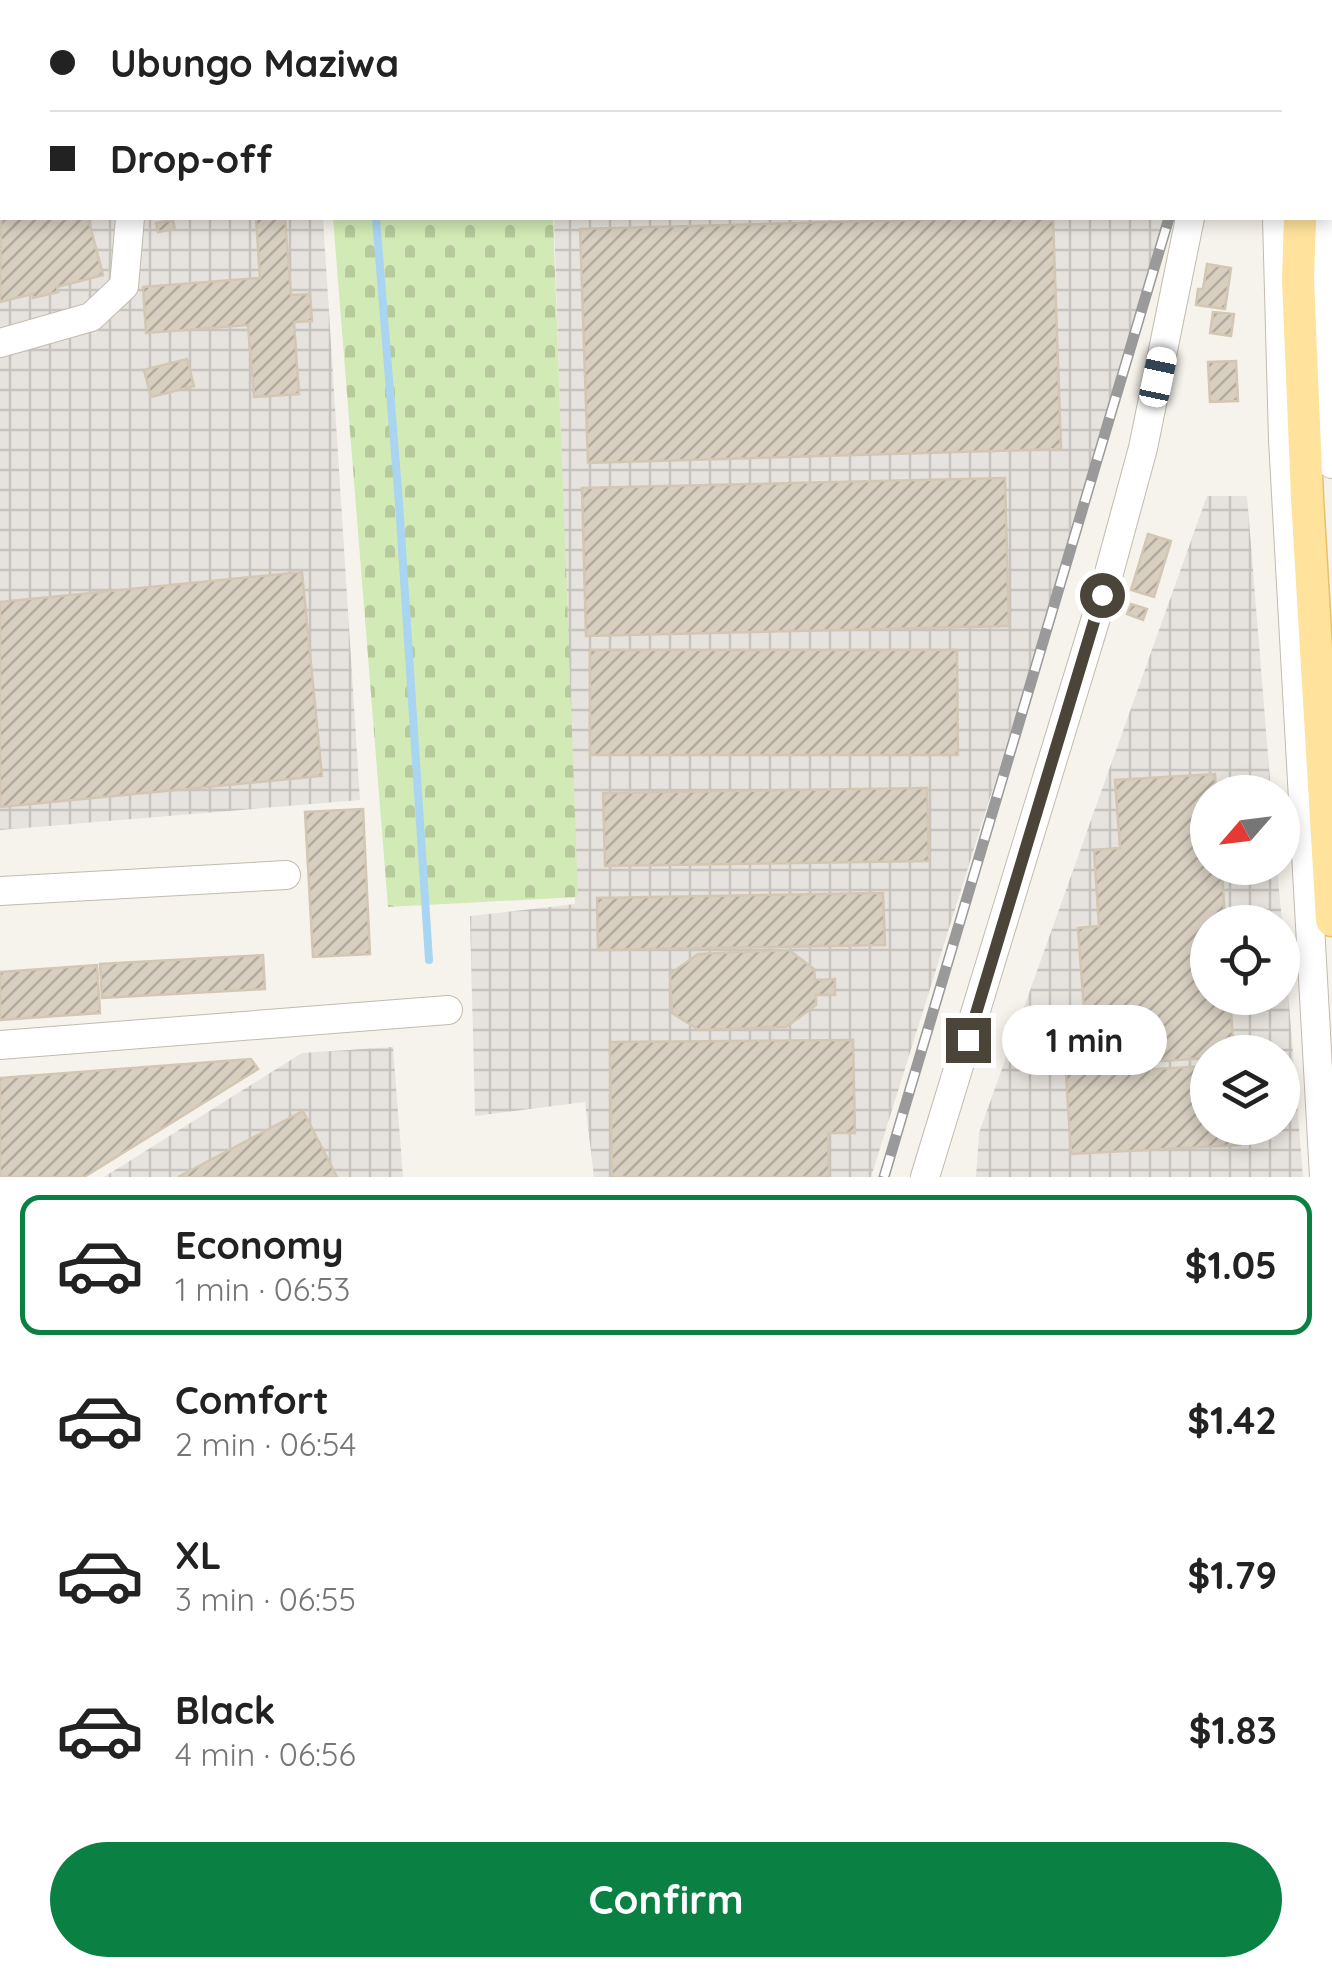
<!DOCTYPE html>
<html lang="en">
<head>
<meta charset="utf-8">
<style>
	:root { --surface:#fff; --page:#f6f6f6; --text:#222; --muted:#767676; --line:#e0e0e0; --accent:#0b8043 }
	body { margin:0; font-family:Quicksand,sans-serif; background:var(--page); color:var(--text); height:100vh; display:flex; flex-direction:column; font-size:38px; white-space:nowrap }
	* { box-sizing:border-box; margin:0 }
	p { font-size:32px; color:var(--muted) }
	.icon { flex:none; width:55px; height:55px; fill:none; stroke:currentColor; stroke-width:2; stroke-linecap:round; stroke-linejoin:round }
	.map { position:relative; height:1177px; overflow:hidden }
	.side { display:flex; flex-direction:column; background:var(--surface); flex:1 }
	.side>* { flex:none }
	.top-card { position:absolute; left:0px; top:0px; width:1332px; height:220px; box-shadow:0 5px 15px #0003; display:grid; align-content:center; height:220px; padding:0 50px; background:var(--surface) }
	.needle { width:65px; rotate:242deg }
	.tools { position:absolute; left:1190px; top:775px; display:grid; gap:20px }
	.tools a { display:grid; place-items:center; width:110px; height:110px; border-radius:50%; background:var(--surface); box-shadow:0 5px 15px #0003; font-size:50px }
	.end { position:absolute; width:45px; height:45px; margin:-22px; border:12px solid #4b4439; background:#fff; box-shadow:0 0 0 5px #fff }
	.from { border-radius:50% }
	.bubble { position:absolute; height:70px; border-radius:35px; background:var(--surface); box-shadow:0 5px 15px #0003; font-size:32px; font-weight:700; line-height:70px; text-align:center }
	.car { position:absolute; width:30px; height:60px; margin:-30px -15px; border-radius:12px; box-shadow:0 0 8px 2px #0007; background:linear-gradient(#fff 24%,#345 0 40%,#fff 0 76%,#345 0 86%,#fff 0) }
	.top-card b { display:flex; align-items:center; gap:35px; height:95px; font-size:38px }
	.top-card b+b { border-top:2px solid var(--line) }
	.top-card i { width:25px; height:25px; background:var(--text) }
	ul { padding:18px 0 0; list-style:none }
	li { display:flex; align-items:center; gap:30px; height:140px; margin:0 20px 15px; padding:0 30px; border:5px solid transparent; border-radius:20px }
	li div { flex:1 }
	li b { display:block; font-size:38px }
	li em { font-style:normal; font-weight:700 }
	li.active { border-color:var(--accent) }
	li>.icon { width:90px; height:90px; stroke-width:1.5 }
	.button { display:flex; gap:20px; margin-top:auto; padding:20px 50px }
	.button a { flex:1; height:115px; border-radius:60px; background:var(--accent); color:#fff; font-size:40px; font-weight:700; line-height:115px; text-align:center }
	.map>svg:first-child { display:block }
	.industrial { fill:url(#industrial-grid); fill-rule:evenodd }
	.cemetery { fill:url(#cemetery-stones) }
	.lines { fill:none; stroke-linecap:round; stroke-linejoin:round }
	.stream { stroke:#a9d4f2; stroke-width:8 }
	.building { fill:url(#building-hatch); stroke:#d3c7b4; stroke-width:2.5 }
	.minor-casing { stroke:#c2bbae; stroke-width:30 }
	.major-casing { stroke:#e6c16a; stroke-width:35 }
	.minor { stroke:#fff; stroke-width:28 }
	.major { stroke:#ffe39c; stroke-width:32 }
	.rail-casing { stroke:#9a9a9a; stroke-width:11 }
	.rail { stroke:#fff; stroke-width:8; stroke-dasharray:22; stroke-linecap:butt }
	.route { stroke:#4b4439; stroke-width:12 }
</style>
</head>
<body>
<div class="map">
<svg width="1332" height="1177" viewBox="0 0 1332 1177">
	<defs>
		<pattern id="industrial-grid" width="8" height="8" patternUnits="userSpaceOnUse" patternTransform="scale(2.5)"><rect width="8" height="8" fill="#e6e2dd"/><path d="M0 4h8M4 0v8" fill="none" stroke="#c7c3be"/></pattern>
		<pattern id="cemetery-stones" width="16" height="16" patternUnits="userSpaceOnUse" patternTransform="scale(2.5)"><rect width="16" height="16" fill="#d2eab5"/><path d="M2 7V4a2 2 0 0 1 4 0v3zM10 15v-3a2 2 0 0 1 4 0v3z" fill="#b6ca9c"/></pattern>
		<pattern id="building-hatch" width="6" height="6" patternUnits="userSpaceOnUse" patternTransform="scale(2.5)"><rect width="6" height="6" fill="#d8cfc1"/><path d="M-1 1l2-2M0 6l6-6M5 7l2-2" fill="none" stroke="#b1aa9e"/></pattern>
	</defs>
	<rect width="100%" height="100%" fill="#f6f3ec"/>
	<g class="industrial">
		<polygon points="0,0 309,0 309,2 2,2 2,218 323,218 360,800 0,830"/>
		<polygon points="554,218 1167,218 1053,597 871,1177 594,1177 585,1102 475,1116 470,916 575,904"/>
		<path d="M1207 496H1247L1271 792H1208V868H1277L1282 922H1208V998H1282L1283 930 1303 1177H976L979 1133ZM1208 1052H1282V1128H1208Z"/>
		<polygon points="393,1047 403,1177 104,1177 302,1053"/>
	</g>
	<polygon class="cemetery" points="333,218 553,218 578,897 388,907"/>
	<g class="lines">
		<polyline class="stream" points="376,218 399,503 429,960"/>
	</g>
	<g class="building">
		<polygon points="606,0 1141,0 1141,2 598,2"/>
		<polygon points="2,149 2,218 88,218 103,275 57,287 58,292 33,298 32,294 0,302"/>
		<polygon points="256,218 285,218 291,295 310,294 312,321 294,322 299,394 254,397 248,325 146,333 143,287 260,278"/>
		<polygon points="978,218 1053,218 1061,449 588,463 580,229"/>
		<polygon points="173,220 175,229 158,232 156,223"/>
		<polygon points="1207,264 1231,268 1225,309 1196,305 1198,289 1203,289"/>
		<polygon points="1213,312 1234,314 1231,336 1210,333"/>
		<polygon points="187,359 194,386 151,397 144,370"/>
		<polygon points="1236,361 1238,401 1210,402 1208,362"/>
		<polygon points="1005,478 1009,626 586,636 582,488"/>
		<polygon points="1148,534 1171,541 1154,597 1131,590"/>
		<polygon points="302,572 322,776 0,807 0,602"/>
		<polygon points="1131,604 1147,609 1143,620 1127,614"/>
		<polygon points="590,650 957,650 958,755 590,755"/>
		<polygon points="1215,774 1216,792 1208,792 1208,868 1222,868 1225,922 1208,922 1208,998 1230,998 1234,1052 1208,1052 1208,1058 1088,1066 1078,928 1099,926 1094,850 1120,848 1115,780"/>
		<polygon points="927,788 929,861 605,866 603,793"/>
		<polygon points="363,809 370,954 313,957 305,812"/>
		<polygon points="883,893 885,945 598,950 597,898"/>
		<polygon points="789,950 814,969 815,980 835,979 835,995 816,995 816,1005 786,1027 699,1030 672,1013 670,974 698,954"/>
		<polygon points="263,955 265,989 102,998 100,964"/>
		<polygon points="97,965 100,1013 0,1020 0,972"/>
		<polygon points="853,1040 855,1133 828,1133 829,1177 612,1177 610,1042"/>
		<polygon points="251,1059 258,1069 84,1177 0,1177 0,1078"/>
		<polygon points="1208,1066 1208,1128 1239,1128 1240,1145 1071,1154 1066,1074"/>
		<polygon points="303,1111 337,1177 178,1177"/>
	</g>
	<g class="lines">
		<g class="minor-casing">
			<g id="minor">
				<polyline points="1293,2 1293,0"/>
				<polyline points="1330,53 1332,39"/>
				<polyline points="0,121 2,120"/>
				<polyline points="1277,218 1283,440 1324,1177"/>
				<polyline points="1326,218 1332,464"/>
				<polyline points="0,343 91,317 124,286 130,218"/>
				<polyline points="0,891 286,875"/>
				<polyline points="0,1045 448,1010"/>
				<polyline points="925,1177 1103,595 1143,448 1190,218"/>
			</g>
		</g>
		<g class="major-casing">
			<g id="major">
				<polyline points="1310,2 1310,0"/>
				<polyline points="1300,218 1298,279 1307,498 1332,920"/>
			</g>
		</g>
		<use href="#minor" class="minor"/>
		<use href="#major" class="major"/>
		<g class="rail-casing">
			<g id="rail">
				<polyline points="1233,2 1234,0"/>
				<polyline points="884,1177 1169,218"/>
			</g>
		</g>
		<use href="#rail" class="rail"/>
	</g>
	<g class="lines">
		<polyline class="route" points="968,1040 1102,595"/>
	</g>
</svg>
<div class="tools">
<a><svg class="needle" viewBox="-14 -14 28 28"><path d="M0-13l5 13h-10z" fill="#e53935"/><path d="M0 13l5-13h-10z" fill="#767676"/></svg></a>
<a><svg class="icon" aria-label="locate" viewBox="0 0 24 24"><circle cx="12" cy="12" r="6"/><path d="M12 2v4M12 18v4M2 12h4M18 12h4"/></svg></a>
<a><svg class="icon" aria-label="layers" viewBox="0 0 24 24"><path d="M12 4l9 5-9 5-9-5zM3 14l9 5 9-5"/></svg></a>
</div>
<i class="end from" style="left:1102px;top:595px"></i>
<i class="end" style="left:968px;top:1040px"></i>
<div class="bubble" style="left:1002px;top:1005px;width:165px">1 min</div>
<i class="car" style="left:1158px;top:377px;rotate:12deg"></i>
<div class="top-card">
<b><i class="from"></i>Ubungo Maziwa</b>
<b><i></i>Drop-off</b>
</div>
</div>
<section class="side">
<ul>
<li class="active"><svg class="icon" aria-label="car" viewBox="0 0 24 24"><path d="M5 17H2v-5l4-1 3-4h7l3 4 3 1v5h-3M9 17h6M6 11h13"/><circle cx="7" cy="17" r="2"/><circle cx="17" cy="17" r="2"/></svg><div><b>Economy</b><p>1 min · 06:53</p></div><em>$1.05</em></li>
<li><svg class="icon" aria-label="car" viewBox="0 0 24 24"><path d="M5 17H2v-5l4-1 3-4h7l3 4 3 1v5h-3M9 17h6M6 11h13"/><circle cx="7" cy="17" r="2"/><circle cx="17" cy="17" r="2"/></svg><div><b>Comfort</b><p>2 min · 06:54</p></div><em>$1.42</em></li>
<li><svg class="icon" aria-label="car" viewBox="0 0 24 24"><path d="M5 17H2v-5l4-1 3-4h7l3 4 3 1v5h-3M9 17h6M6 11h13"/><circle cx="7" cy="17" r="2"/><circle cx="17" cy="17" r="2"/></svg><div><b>XL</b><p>3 min · 06:55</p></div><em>$1.79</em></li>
<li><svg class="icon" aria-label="car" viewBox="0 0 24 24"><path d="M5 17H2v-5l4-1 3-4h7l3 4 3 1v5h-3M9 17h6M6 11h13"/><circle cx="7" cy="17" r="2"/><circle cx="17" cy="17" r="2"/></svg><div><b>Black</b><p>4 min · 06:56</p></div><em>$1.83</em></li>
</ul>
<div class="button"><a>Confirm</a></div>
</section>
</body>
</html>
